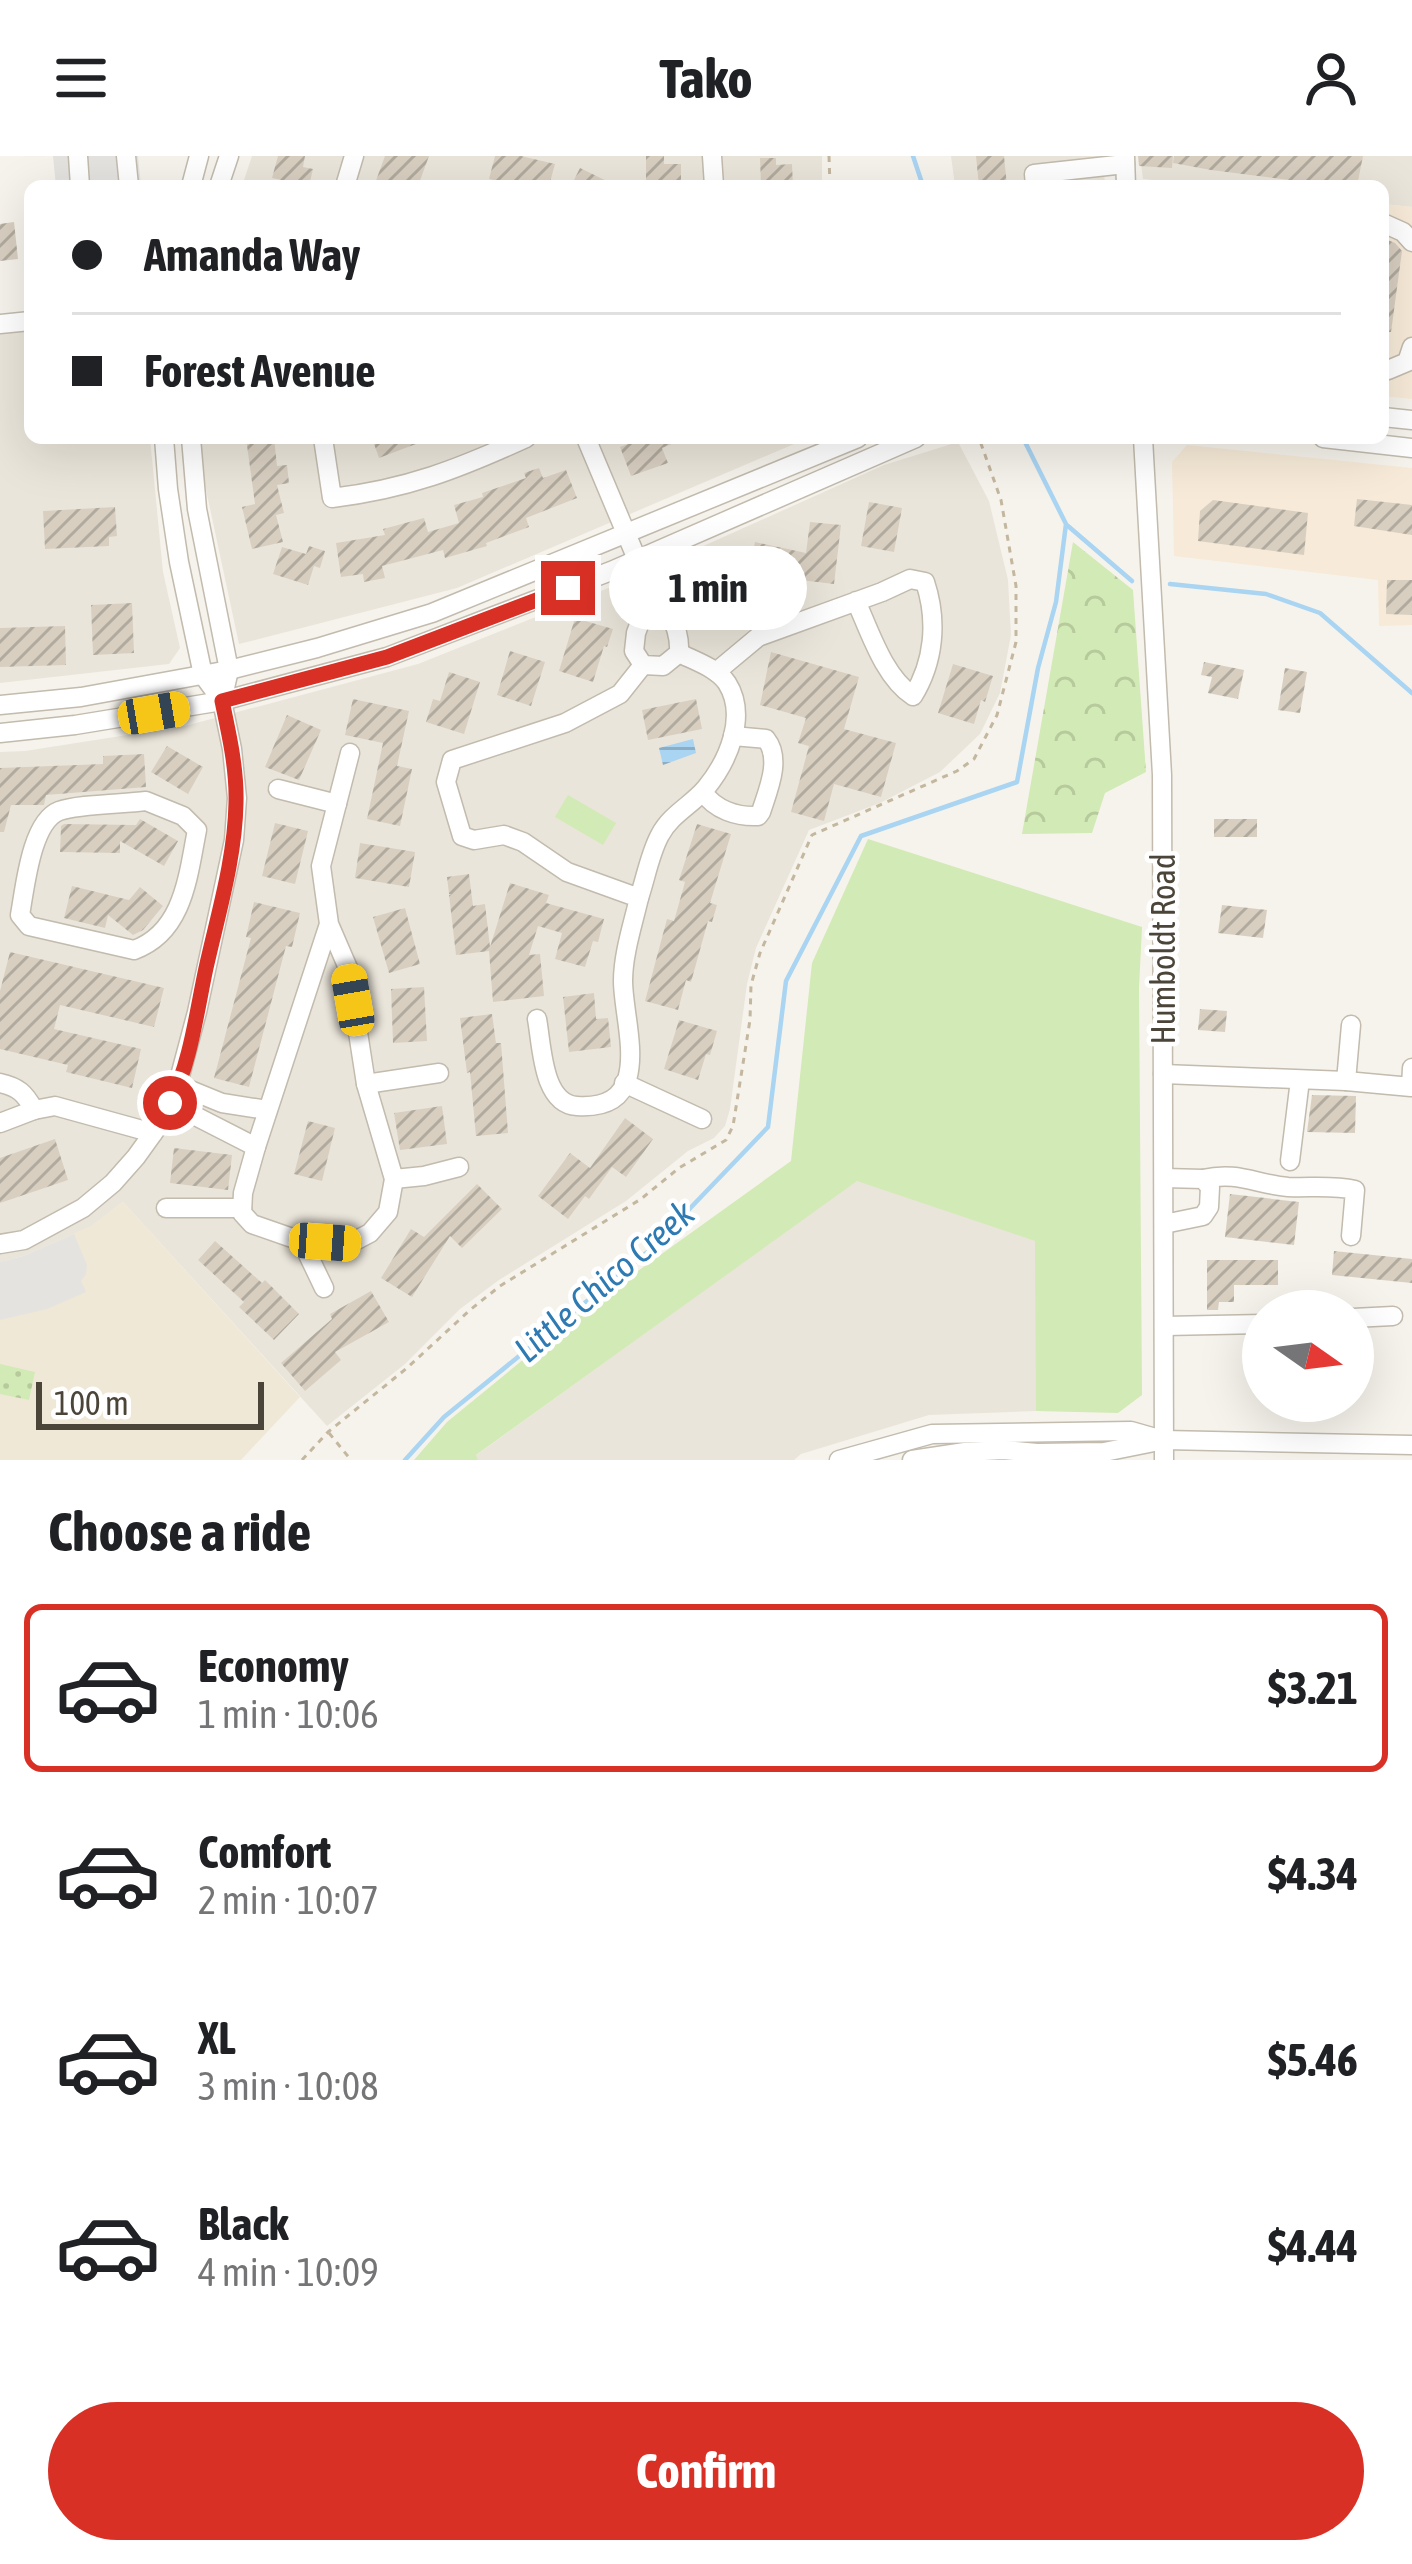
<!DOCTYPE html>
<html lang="en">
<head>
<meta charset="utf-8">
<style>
	:root { --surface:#fff; --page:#f6f6f6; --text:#202124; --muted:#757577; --line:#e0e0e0; --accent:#d93025 }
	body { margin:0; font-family:"Asap Condensed",sans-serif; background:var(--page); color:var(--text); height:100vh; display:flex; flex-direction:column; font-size:45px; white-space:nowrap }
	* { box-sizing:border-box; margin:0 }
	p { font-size:39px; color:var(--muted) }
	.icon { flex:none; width:66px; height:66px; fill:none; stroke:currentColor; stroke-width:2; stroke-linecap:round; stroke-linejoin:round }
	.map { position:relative; height:1304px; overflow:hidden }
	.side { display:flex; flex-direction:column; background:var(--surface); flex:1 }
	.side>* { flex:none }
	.banner { position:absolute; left:24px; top:24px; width:1365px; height:264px; border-radius:18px; box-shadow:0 12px 48px #0002; display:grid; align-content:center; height:264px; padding:0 48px; background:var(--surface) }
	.needle { width:78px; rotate:104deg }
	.tools { position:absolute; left:1242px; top:1134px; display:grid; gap:24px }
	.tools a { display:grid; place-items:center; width:132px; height:132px; border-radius:50%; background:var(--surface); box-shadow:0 12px 48px #0002; font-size:60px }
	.scale { position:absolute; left:36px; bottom:30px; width:228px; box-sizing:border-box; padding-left:12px; border:6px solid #4b4439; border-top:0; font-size:33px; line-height:42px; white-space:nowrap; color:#4b4439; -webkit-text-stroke:9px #fff; paint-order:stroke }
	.end { position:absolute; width:54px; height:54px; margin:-27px; border:15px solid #d93025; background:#fff; box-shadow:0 0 0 6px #fff }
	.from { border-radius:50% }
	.bubble { position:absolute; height:84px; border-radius:42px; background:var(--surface); box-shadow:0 12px 48px #0002; font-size:39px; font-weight:700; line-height:84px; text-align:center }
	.car { position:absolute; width:36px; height:72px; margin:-36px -18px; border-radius:15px; box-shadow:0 0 9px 3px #0007; background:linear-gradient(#f5c518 24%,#345 0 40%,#f5c518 0 76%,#345 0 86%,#f5c518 0) }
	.banner b { display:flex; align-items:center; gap:42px; height:114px; font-size:45px }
	.banner b+b { border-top:3px solid var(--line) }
	.banner i { width:30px; height:30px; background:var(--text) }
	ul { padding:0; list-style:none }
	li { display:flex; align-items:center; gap:36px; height:168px; margin:0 24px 18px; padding:0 24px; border:6px solid transparent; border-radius:18px }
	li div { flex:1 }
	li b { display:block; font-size:45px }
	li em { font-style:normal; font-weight:700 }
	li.on { border-color:var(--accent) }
	li>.icon { width:108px; height:108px; stroke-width:1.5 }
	h2 { padding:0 48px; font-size:54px; line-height:144px }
	.primary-button { display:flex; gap:24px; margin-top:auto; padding:24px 48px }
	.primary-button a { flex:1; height:138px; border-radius:72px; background:var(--accent); color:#fff; font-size:48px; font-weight:700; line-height:138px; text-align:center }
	header { display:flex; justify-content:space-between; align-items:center; height:156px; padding:0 48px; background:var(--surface); font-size:54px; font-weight:700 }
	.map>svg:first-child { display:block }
	.residential { fill:#eae5da }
	.commercial { fill:#f7ead8 }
	.education { fill:#efe8d6 }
	.grass { fill:#d2eab5 }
	.forest { fill:url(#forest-crowns) }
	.park { fill:url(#park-dots) }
	.parking { fill:#e5e3e0 }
	.water { fill:url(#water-rules) }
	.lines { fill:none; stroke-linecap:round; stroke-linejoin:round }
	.stream { stroke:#a9d4f2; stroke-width:4.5 }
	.building { fill:url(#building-hatch) }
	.minor-casing { stroke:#c2bbae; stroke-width:21 }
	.path { stroke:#c4b79f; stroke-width:3; stroke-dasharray:6 6; stroke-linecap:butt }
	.minor { stroke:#fff; stroke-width:18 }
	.route { stroke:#d93025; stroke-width:15 }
	.labels { text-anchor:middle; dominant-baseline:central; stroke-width:9; stroke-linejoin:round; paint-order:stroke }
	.street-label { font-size:33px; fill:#4b4439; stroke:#fff }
	.water-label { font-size:36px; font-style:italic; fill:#2e7ab2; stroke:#fff }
</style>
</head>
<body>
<header><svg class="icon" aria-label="menu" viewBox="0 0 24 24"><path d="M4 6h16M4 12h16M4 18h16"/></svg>Tako<svg class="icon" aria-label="person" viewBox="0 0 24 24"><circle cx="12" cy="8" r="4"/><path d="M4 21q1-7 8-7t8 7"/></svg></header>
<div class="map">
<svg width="1412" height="1304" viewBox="0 0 1412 1304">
	<defs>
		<pattern id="forest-crowns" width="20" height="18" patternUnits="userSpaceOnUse" patternTransform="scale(3)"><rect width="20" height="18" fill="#d2eab5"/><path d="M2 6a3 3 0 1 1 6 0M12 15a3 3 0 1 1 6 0" fill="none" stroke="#b6ca9c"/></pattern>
		<pattern id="park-dots" width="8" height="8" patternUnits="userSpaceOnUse" patternTransform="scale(3)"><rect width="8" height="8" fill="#d2eab5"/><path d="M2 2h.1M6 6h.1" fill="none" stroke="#b6ca9c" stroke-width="1.8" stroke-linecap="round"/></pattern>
		<pattern id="water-rules" width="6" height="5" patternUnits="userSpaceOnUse" patternTransform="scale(3)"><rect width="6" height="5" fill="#a9d4f2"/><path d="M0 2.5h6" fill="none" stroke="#8caec5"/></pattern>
		<pattern id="building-hatch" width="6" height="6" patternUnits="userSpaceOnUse" patternTransform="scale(3)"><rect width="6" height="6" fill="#d8cfc1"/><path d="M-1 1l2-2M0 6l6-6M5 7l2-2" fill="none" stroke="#b1aa9e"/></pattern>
	</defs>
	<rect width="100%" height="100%" fill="#f6f3ec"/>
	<g class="residential">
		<polygon points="252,0 822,0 822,30 242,30"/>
		<polygon points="951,0 1103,0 1105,30 955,30"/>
		<polygon points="1140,0 1412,0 1412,51 1383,48 1383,30 1209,30 1143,23"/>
		<polygon points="30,170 30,282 150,282 163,416 180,492 169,508 0,527 0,174"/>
		<polygon points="202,282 808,282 457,432 239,488 202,315"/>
		<polygon points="958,286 989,345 1008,424 1011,479 1000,537 980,578 940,616 880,647 809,674 756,792 747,828 730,953 725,970 714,982 688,995 626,1045 499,1124 460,1153 405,1208 327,1270 123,1046 92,1070 23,1100 0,1106 0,596 25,595 185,570 418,508 621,427 884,309"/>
		<polygon points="857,1024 1036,1085 1036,1255 929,1259 801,1298 794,1304 478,1304 475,1300"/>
	</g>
	<g class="commercial">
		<polygon points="1383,48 1412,51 1412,243 1383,240"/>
		<polygon points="1187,289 1412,312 1412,469 1379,470 1378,424 1174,400 1172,306"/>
	</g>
	<polygon class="education" points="123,1046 300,1241 241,1304 0,1304 0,1106 24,1100 91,1070"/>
	<g class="grass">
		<polygon points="568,639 616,667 603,689 555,661"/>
		<polygon points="868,683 1142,771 1139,832 1142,1239 1118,1257 1036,1255 1035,1085 857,1025 476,1299 478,1304 414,1304 447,1266 585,1153 791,1005 812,807"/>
	</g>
	<polygon class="forest" points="1073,386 1133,434 1146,616 1105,637 1092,677 1022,678"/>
	<polygon class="park" points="0,1208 35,1216 29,1244 0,1238"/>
	<g class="parking">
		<polygon points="53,0 138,0 141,30 56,30"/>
		<polygon points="74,1078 87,1109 86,1118 81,1125 86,1136 47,1153 0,1164 0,1106 23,1100"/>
	</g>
	<polygon class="water" points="693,583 696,597 663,609 659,592"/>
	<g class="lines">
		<g class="stream">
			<polyline points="913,0 923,30"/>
			<polyline points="1068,370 1132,425"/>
			<polyline points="1170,428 1266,438 1320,457 1412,537"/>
			<polyline points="405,1304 444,1261 650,1094 768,971 786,825 861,680 1017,626 1038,512 1056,446 1066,368 1023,282"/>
		</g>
	</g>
	<g class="building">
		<polygon points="278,0 305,0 303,11 313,13 309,30 272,22"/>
		<polygon points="385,0 429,0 418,30 374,30"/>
		<polygon points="495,0 521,0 555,8 549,30 518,30 489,23"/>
		<polygon points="646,0 664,0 664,8 681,8 681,30 646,30"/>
		<polygon points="976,0 1004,0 1007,30 979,30"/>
		<polygon points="1138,0 1173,0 1172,12 1139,10"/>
		<polygon points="1174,0 1363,0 1357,30 1336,30 1211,14 1173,7"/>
		<polygon points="760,2 776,2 776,9 792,8 793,30 761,30"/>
		<polygon points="580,12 617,30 571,30"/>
		<polygon points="14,66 18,103 0,105 0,68"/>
		<polygon points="1383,82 1395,87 1402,95 1391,176 1383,176"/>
		<polygon points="246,282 274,282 277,310 287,309 289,327 277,329 284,357 276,359 283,386 252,393 242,351 255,348"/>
		<polygon points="372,282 429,282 429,283 379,302"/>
		<polygon points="645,282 686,282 662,292 668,307 631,320 620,291"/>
		<polygon points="539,312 543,322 566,314 577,342 526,362 529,371 486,387 487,390 445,402 443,394 382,410 385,422 364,426 363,418 341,421 336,387 385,379 383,373 424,362 428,376 459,367 454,349 483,341 482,337 526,322 524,317"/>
		<polygon points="1357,343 1412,349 1412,379 1354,370"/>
		<polygon points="1213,344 1308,357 1304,399 1198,385 1200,355"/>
		<polygon points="869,346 902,352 894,396 861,390"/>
		<polygon points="115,351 117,380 109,381 109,390 45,393 43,355"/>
		<polygon points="810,366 841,369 834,428 783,422 779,442 734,433 728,473 688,467 698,412 748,419 755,386 806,397"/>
		<polygon points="309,390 325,395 320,412 314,410 308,429 273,418 282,391 306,398"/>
		<polygon points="1387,424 1412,424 1412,459 1386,458"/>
		<polygon points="132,447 134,497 93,499 91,449"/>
		<polygon points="575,462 613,473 607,491 604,490 593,526 559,515"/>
		<polygon points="65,470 66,509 0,511 0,472"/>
		<polygon points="510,495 545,506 531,550 497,539"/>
		<polygon points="771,496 859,521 844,573 896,587 881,641 834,628 824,665 791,656 809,590 798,587 806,562 760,549"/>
		<polygon points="1204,506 1244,514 1238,543 1208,537 1212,521 1201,519"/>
		<polygon points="953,508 993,520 985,546 981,544 974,568 938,557"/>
		<polygon points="1285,512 1307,516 1300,557 1278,554"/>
		<polygon points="449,516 480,526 464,578 426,566 433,543 440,545"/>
		<polygon points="353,543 409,555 397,610 412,613 400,670 367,663 383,587 345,579"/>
		<polygon points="696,543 702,573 648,584 642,554"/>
		<polygon points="287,559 321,574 299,624 265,611"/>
		<polygon points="167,590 203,611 188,638 151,616"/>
		<polygon points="144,598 146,631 46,639 44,649 11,649 4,676 0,676 0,612 103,608 103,600"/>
		<polygon points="140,663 178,685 164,710 120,685 120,697 60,696 61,670 64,668 136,669"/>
		<rect x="1214" y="663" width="43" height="18"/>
		<polygon points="275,667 308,675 295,728 262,720"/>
		<polygon points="697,668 731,678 710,747 717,749 712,766 708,765 691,826 686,824 678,854 645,845 667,763 674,765 685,726 679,724"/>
		<polygon points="360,687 415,696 409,731 355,722"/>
		<polygon points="469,718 473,750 485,748 490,791 510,727 549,739 546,747 604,763 598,786 593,785 585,811 555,803 562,777 538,770 529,799 540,798 544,840 493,846 489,795 456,799 449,739 452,739 449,738 447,721"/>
		<polygon points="72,730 129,744 140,731 163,750 143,774 133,779 108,759 105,772 64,762"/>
		<polygon points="254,746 300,757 292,791 286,790 249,931 214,922 251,782 246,781"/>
		<polygon points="1222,749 1267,754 1263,782 1218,777"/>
		<polygon points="405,752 420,808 389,817 373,761"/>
		<polygon points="10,796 164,832 154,871 60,849 54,873 141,893 132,932 66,916 68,909 0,893 0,835"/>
		<polygon points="424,831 427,885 393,887 391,833"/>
		<polygon points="594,837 596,863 608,862 611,891 569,896 563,841"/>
		<polygon points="1200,853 1227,855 1225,876 1198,874"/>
		<polygon points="492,858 496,887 501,887 508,977 476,980 470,916 467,917 460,862"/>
		<polygon points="679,864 717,875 710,899 706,898 698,924 664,913"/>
		<polygon points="1312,939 1356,940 1355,977 1307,976"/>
		<polygon points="442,950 447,988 400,994 394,957"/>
		<polygon points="625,962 653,983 626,1021 612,1011 589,1043 585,1040 568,1063 538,1040 570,997 590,1012"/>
		<polygon points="308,965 335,972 322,1025 294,1018"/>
		<polygon points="55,983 68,1024 0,1047 0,1002"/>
		<polygon points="174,992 232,999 228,1034 170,1027"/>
		<polygon points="477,1028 502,1053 462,1092 450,1080 412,1141 381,1122 411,1073 424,1081"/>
		<polygon points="1230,1038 1299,1046 1294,1089 1225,1081"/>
		<polygon points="215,1085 262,1127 265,1124 299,1158 274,1184 239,1151 244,1146 198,1104"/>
		<polygon points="1334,1095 1412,1103 1412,1127 1332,1119"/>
		<polygon points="1207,1104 1278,1104 1278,1129 1234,1129 1234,1146 1219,1146 1218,1154 1207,1154"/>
		<polygon points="371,1135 389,1166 335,1196 341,1204 305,1235 281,1207 332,1163 330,1158"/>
	</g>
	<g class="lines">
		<g class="minor-casing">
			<g id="minor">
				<polyline points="78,0 80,30"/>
				<polyline points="126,0 129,30"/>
				<polyline points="712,0 714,30"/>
				<polyline points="1125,0 1126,30"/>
				<polyline points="191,30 199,0"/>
				<polyline points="219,30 229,0"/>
				<polyline points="345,30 354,0"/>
				<polyline points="1035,30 1034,18 1125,8"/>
				<polyline points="1383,67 1403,76 1412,86"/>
				<polyline points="0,168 30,165"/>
				<polyline points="1388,214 1407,206 1412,191"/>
				<polyline points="1383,261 1412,264"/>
				<polyline points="164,282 168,333 179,406 203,519 222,545"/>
				<path d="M323 282 332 342C407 333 458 313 526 282"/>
				<path d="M586 282 644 420 646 450 636 477 634 495 643 509 663 510 679 497C681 468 662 442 644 420"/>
				<polyline points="1143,282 1162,619 1164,1304"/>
				<polyline points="1323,282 1412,292"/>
				<path d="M716 516 758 481 882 436 910 423 925 426C938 465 934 506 913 540 884 521 870 476 856 445"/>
				<polyline points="0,549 81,541 229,514 317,492 432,457 858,282"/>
				<polyline points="0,577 75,569 222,545 387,501 611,415 916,282"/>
				<polyline points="278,633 337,648"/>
				<path d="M703 636C715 654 737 661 758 660L761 656C768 634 782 603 766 583L733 580"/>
				<path d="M146 645 183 660 197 674C188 719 184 776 134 794L29 770 20 759C25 732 31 666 59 655 78 648 123 648 146 645Z"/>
				<path d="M639 742C646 721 650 697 660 679 671 658 692 649 706 632 728 605 748 560 727 527 717 512 695 505 679 497"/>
				<polyline points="329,768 348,812 366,928 394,1023 388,1056 370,1077 349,1088 298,1084 252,1068 242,1057 243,1037 256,991 329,768 321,710 350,597"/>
				<path d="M537 863C542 889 542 948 577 950 657 955 623 868 623 825 623 798 633 768 639 742L567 716 523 686 504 679 474 684 462 680 446 626 452 604 565 567 620 538 643 509"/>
				<polyline points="1163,918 1346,925 1351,869"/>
				<polyline points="1346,925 1411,931 1412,912"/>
				<path d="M0 927C18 931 25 937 34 954"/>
				<polyline points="624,927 702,963"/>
				<polyline points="366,928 439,917"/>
				<polyline points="178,929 222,947 267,954"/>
				<polyline points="170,947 256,991"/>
				<polyline points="0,967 34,954 55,950 153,977"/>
				<polyline points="1290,1005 1300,924"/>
				<polyline points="1164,1022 1203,1023 1210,1031 1209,1051 1203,1060 1164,1068"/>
				<polyline points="394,1023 424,1020 459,1011"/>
				<path d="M1203 1023C1238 1015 1255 1028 1288 1031 1310 1032 1333 1029 1355 1034L1351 1080"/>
				<polyline points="166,1052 242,1052"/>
				<polyline points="301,1084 324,1132"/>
				<polyline points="0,1088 24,1084 83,1052 113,1027 136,1001 159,969 176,935 197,856 234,684 237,642 232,593 222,545 229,514 197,353 191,282"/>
				<polyline points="1353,1162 1393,1160"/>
				<polyline points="1165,1170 1263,1168"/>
				<polyline points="839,1304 932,1278 1131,1275 1159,1283"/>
				<polyline points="912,1304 965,1296 1003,1294 1037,1297 1104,1296 1164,1284 1412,1289"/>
			</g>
		</g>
		<g class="path">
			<polyline points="829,0 830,30"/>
			<polyline points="329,1277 351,1304"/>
			<polyline points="302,1304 328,1276 407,1212 470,1154 500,1130 641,1043 679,1012 726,984 733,970 750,864 751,829 760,797 812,679 957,615 974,603 997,559 1016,486 1016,430 1001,344 979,282"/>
		</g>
		<use href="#minor" class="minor"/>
	</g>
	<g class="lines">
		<path class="route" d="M170 947C190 910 197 854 206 812 218 758 235 703 236 647 237 613 229 578 222 545L387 501 568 432"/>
	</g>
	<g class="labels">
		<g class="street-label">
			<text transform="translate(1163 793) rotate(-90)">Humboldt Road</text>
		</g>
		<g class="water-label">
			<text transform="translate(604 1125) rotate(-41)">Little Chico Creek</text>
		</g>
	</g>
</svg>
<div class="tools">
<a><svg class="needle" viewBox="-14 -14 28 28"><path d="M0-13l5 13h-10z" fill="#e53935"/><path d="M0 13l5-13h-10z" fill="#757577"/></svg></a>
</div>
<div class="scale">100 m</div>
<i class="end from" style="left:170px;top:947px"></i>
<i class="end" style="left:568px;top:432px"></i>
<div class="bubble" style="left:609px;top:390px;width:198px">1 min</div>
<i class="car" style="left:154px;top:557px;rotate:80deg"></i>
<i class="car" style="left:353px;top:844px;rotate:350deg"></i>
<i class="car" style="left:325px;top:1086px;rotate:94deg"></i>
<div class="banner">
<b><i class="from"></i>Amanda Way</b>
<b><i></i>Forest Avenue</b>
</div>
</div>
<section class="side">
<h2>Choose a ride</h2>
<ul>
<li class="on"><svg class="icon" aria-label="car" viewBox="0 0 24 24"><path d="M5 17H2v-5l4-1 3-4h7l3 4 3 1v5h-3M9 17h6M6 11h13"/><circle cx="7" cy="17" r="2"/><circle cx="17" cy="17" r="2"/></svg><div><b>Economy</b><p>1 min · 10:06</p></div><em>$3.21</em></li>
<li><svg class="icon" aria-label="car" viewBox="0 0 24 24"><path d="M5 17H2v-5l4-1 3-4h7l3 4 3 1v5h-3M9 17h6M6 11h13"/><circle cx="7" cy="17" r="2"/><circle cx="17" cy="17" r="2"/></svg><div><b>Comfort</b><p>2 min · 10:07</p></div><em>$4.34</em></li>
<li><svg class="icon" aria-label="car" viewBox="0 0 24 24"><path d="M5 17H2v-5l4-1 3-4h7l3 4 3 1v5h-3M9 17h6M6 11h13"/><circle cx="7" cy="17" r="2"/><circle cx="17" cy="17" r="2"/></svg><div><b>XL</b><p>3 min · 10:08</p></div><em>$5.46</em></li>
<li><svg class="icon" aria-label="car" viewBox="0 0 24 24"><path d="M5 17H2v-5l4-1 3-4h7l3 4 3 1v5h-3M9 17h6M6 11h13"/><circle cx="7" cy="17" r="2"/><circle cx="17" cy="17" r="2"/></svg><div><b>Black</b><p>4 min · 10:09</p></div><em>$4.44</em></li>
</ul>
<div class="primary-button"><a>Confirm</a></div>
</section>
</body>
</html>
